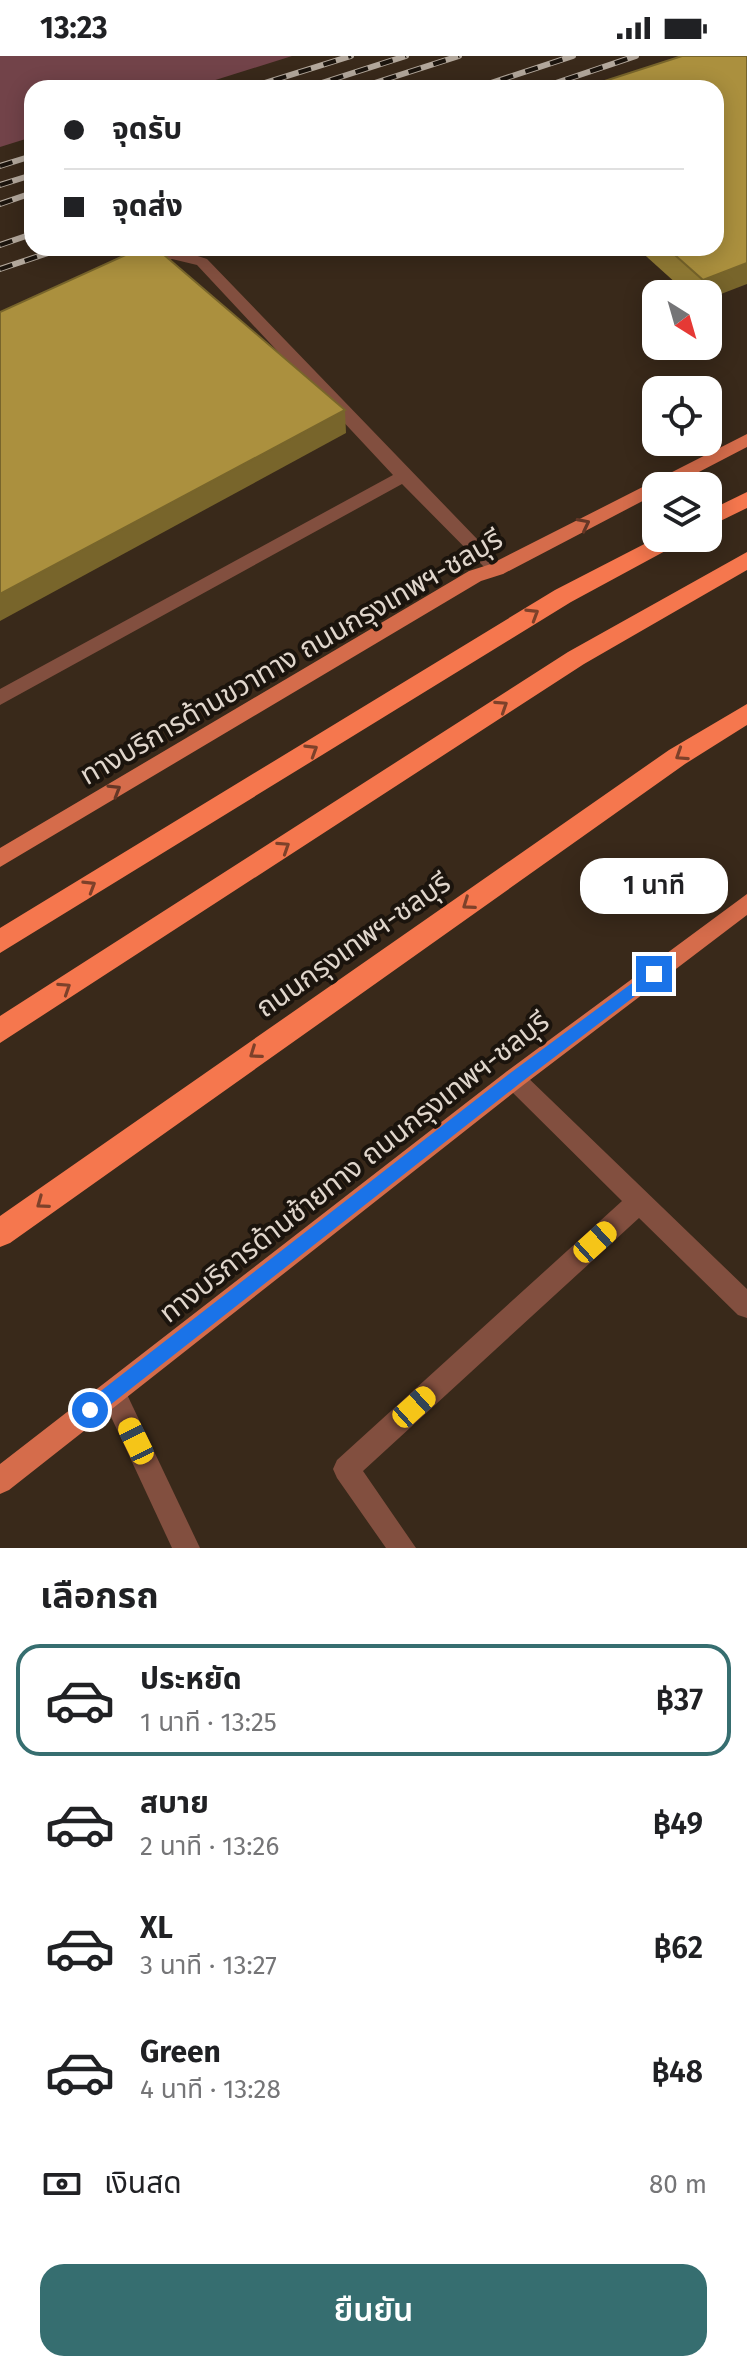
<!DOCTYPE html>
<html lang="th">
<head>
<meta charset="utf-8">
<style>
	:root { --surface:#fff; --page:#f6f6f6; --text:#202124; --muted:#757577; --line:#e0e0e0; --accent:#366e70 }
	body { margin:0; font-family:"Fira Sans","Noto Sans Thai",sans-serif; background:var(--page); color:var(--text); height:100vh; display:flex; flex-direction:column; font-size:30px; white-space:nowrap }
	* { box-sizing:border-box; margin:0 }
	p { font-size:26px; color:var(--muted) }
	.icon { flex:none; width:44px; height:44px; fill:none; stroke:currentColor; stroke-width:2; stroke-linecap:round; stroke-linejoin:round }
	.map { position:relative; height:1492px; overflow:hidden }
	.drawer { display:flex; flex-direction:column; background:var(--surface); flex:1 }
	.drawer>* { flex:none }
	.guide { position:absolute; left:24px; top:24px; width:700px; height:176px; border-radius:24px; box-shadow:0 4px 20px #0003; display:grid; align-content:center; height:176px; padding:0 40px; background:var(--surface) }
	.needle { width:52px; rotate:143deg }
	.controls { position:absolute; left:642px; top:224px; display:grid; gap:16px }
	.controls a { display:grid; place-items:center; width:80px; height:80px; border-radius:16px; background:var(--surface); box-shadow:0 4px 20px #0003; font-size:40px }
	.end { position:absolute; width:36px; height:36px; margin:-18px; border:10px solid #1a73e8; background:#fff; box-shadow:0 0 0 4px #fff }
	.from { border-radius:50% }
	.bubble { position:absolute; height:56px; border-radius:24px; background:var(--surface); box-shadow:0 4px 20px #0003; font-size:26px; font-weight:600; line-height:56px; text-align:center }
	.car { position:absolute; width:24px; height:48px; margin:-24px -12px; border-radius:10px; box-shadow:0 0 6px 2px #0007; background:linear-gradient(#f5c518 24%,#345 0 40%,#f5c518 0 76%,#345 0 86%,#f5c518 0) }
	.guide b { display:flex; align-items:center; gap:28px; height:76px; font-size:30px }
	.guide b+b { border-top:2px solid var(--line) }
	.guide i { width:20px; height:20px; background:var(--text) }
	ul { padding:0; list-style:none }
	li { display:flex; align-items:center; gap:24px; height:112px; margin:0 16px 12px; padding:0 24px; border:4px solid transparent; border-radius:24px }
	li div { flex:1 }
	li b { display:block; font-size:30px }
	li em { font-style:normal; font-weight:600 }
	li.active { border-color:var(--accent) }
	li>.icon { width:72px; height:72px; stroke-width:1.5 }
	h2 { padding:0 40px; font-size:36px; line-height:96px }
	.pay { display:flex; align-items:center; gap:20px; height:88px; padding:0 40px; font-size:30px }
	.pay p { margin-inline-start:auto }
	.primary-button { display:flex; gap:16px; margin-top:auto; padding:16px 40px }
	.primary-button a { flex:1; height:92px; border-radius:24px; background:var(--accent); color:#fff; font-size:32px; font-weight:600; line-height:92px; text-align:center }
	.status { display:flex; justify-content:space-between; align-items:center; height:56px; padding:0 40px; background:var(--surface); direction:ltr }
	.status svg { height:22px; fill:currentColor }
	.map>svg:first-child { display:block }
	.green { fill:#724349 }
	.lines { fill:none; stroke-linecap:round; stroke-linejoin:round }
	.minor { fill:#824f3f; fill-rule:evenodd }
	.major { fill:#d56c4b; fill-rule:evenodd }
	.highway { fill:#f5774e; fill-rule:evenodd }
	.rail-casing { stroke:#b3a89c; stroke-width:6 }
	.rail { stroke:#1b140d; stroke-width:4; stroke-dasharray:13; stroke-linecap:butt }
	.wall { fill:#937c35 }
	.shaded-wall { fill:#78652b }
	.building { fill:#ab903e; stroke:#78652b; stroke-width:2 }
	.oneway { stroke:#653726 }
	.oneway2 { stroke:#7d412a }
	.route { fill:#1a73e8 }
	.labels { text-anchor:middle; dominant-baseline:central; stroke-width:8; stroke-linejoin:round; paint-order:stroke }
	.street-label { font-size:28px; fill:#e0d6cc; stroke:#1b140d }
</style>
</head>
<body>
<div class="status"><b>13:23</b><svg viewBox="0 0 49 12"><path d="M0 12V9h3v3zM5 12V6h3v6zM10 12V3h3v9zM15 12V0h3v12zM26 1h20v11H26zM47 4h2v5h-2z"/></svg></div>
<div class="map">
<svg width="747" height="1492" viewBox="0 0 747 1492">
	<rect width="100%" height="100%" fill="#39291a"/>
	<polygon class="green" points="0,0 292,0 190,32 32,32 32,81 0,91"/>
	<g class="lines">
		<g class="minor">
			<polygon points="179,194 207,203 506,513 503,518 491,518 402,428 0,649 0,633 393,419 197,209 172,203 142,213 135,208 153,199"/>
			<polygon points="514,1012 522,1016 747,1233 747,1262 738,1259 639,1162 363,1415 416,1492 386,1492 337,1422 333,1413 337,1404 622,1145 506,1030 503,1023 506,1016"/>
			<polygon points="113,1324 122,1328 200,1492 172,1492 100,1337 104,1328"/>
		</g>
		<g class="major">
			<polygon points="747,378 747,391 672,430 656,430 656,438 503,518 481,525 0,811 0,792 469,515 491,508"/>
			<polygon points="747,838 747,859 522,1030 9,1434 0,1438 0,1408 506,1016"/>
		</g>
		<g class="highway">
			<polygon points="747,436 747,452 708,471 708,455"/>
			<polygon points="656,482 684,482 680,487 571,546 0,897 0,872 555,534"/>
			<polygon points="747,496 747,514 584,608 0,987 0,960 568,596"/>
			<polygon points="747,648 747,669 685,708 10,1187 0,1191 0,1160 669,694"/>
		</g>
		<g class="rail-casing">
			<g id="rail">
				<polyline points="249,32 351,0"/>
				<polyline points="306,32 406,0"/>
				<polyline points="359,32 459,0"/>
				<polyline points="476,32 573,0"/>
				<polyline points="541,32 636,0"/>
				<polyline points="0,110 32,100"/>
				<polyline points="0,129 32,119"/>
				<polyline points="0,148 32,137"/>
				<polyline points="0,189 32,178"/>
				<polyline points="0,213 63,192"/>
			</g>
		</g>
		<use href="#rail" class="rail"/>
	</g>
	<polygon class="wall" points="637,192 716,192 708,238 688,238"/>
	<g class="shaded-wall">
		<polygon points="747,207 747,228 708,243 708,238 699,238 703,224"/>
		<polygon points="345,354 346,377 0,565 0,538"/>
	</g>
	<g class="building">
		<polygon points="682,0 747,0 747,207 703,224 667,192 716,192 716,32 583,32"/>
		<polygon points="141,192 156,192 345,354 0,538 0,256"/>
	</g>
	<defs><path id="oneway-chevron" d="M-2-3.5L2.5 0L-2 3.5" fill="none" stroke-width="1.6" stroke-linecap="round" stroke-linejoin="round" transform="scale(2)"/></defs>
	<g class="oneway">
		<use href="#oneway-chevron" transform="translate(584 468) rotate(-27)"/>
		<use href="#oneway-chevron" transform="translate(115 734) rotate(-31)"/>
	</g>
	<g class="oneway2">
		<use href="#oneway-chevron" transform="translate(533 558) rotate(-32)"/>
		<use href="#oneway-chevron" transform="translate(502 650) rotate(-33)"/>
		<use href="#oneway-chevron" transform="translate(312 694) rotate(-32)"/>
		<use href="#oneway-chevron" transform="translate(681 699) rotate(147)"/>
		<use href="#oneway-chevron" transform="translate(284 791) rotate(-33)"/>
		<use href="#oneway-chevron" transform="translate(90 830) rotate(-32)"/>
		<use href="#oneway-chevron" transform="translate(468 848) rotate(145)"/>
		<use href="#oneway-chevron" transform="translate(65 932) rotate(-33)"/>
		<use href="#oneway-chevron" transform="translate(255 997) rotate(145)"/>
		<use href="#oneway-chevron" transform="translate(42 1147) rotate(144)"/>
	</g>
	<polygon class="route" points="654,911 659,913 659,922 519,1028 96,1360 90,1363 84,1360 82,1354 84,1348 509,1018"/>
	<g class="labels">
		<g class="street-label">
			<text transform="translate(291 601) rotate(-30)">ทางบริการด้านขวาทาง ถนนกรุงเทพฯ-ชลบุรี</text>
			<text transform="translate(353 889) rotate(-35)">ถนนกรุงเทพฯ-ชลบุรี</text>
			<text transform="translate(354 1111) rotate(-38)">ทางบริการด้านซ้ายทาง ถนนกรุงเทพฯ-ชลบุรี</text>
		</g>
	</g>
</svg>
<div class="controls">
<a><svg class="needle" viewBox="-14 -14 28 28"><path d="M0-13l5 13h-10z" fill="#e53935"/><path d="M0 13l5-13h-10z" fill="#757577"/></svg></a>
<a><svg class="icon" aria-label="locate" viewBox="0 0 24 24"><circle cx="12" cy="12" r="6"/><path d="M12 2v4M12 18v4M2 12h4M18 12h4"/></svg></a>
<a><svg class="icon" aria-label="layers" viewBox="0 0 24 24"><path d="M12 4l9 5-9 5-9-5zM3 14l9 5 9-5"/></svg></a>
</div>
<i class="end from" style="left:90px;top:1354px"></i>
<i class="end" style="left:654px;top:918px"></i>
<div class="bubble" style="left:580px;top:802px;width:148px">1 นาที</div>
<i class="car" style="left:595px;top:1186px;rotate:48deg"></i>
<i class="car" style="left:414px;top:1351px;rotate:48deg"></i>
<i class="car" style="left:136px;top:1385px;rotate:334deg"></i>
<div class="guide">
<b><i class="from"></i>จุดรับ</b>
<b><i></i>จุดส่ง</b>
</div>
</div>
<section class="drawer">
<h2>เลือกรถ</h2>
<ul>
<li class="active"><svg class="icon" aria-label="car" viewBox="0 0 24 24"><path d="M5 17H2v-5l4-1 3-4h7l3 4 3 1v5h-3M9 17h6M6 11h13"/><circle cx="7" cy="17" r="2"/><circle cx="17" cy="17" r="2"/></svg><div><b>ประหยัด</b><p>1 นาที · 13:25</p></div><em>฿37</em></li>
<li><svg class="icon" aria-label="car" viewBox="0 0 24 24"><path d="M5 17H2v-5l4-1 3-4h7l3 4 3 1v5h-3M9 17h6M6 11h13"/><circle cx="7" cy="17" r="2"/><circle cx="17" cy="17" r="2"/></svg><div><b>สบาย</b><p>2 นาที · 13:26</p></div><em>฿49</em></li>
<li><svg class="icon" aria-label="car" viewBox="0 0 24 24"><path d="M5 17H2v-5l4-1 3-4h7l3 4 3 1v5h-3M9 17h6M6 11h13"/><circle cx="7" cy="17" r="2"/><circle cx="17" cy="17" r="2"/></svg><div><b>XL</b><p>3 นาที · 13:27</p></div><em>฿62</em></li>
<li><svg class="icon" aria-label="car" viewBox="0 0 24 24"><path d="M5 17H2v-5l4-1 3-4h7l3 4 3 1v5h-3M9 17h6M6 11h13"/><circle cx="7" cy="17" r="2"/><circle cx="17" cy="17" r="2"/></svg><div><b>Green</b><p>4 นาที · 13:28</p></div><em>฿48</em></li>
</ul>
<div class="pay"><svg class="icon" aria-label="cash" viewBox="0 0 24 24"><path d="M3 7h18v10H3z"/><circle cx="12" cy="12" r="2"/></svg>เงินสด<p>80 m</p></div>
<div class="primary-button"><a>ยืนยัน</a></div>
</section>
</body>
</html>
